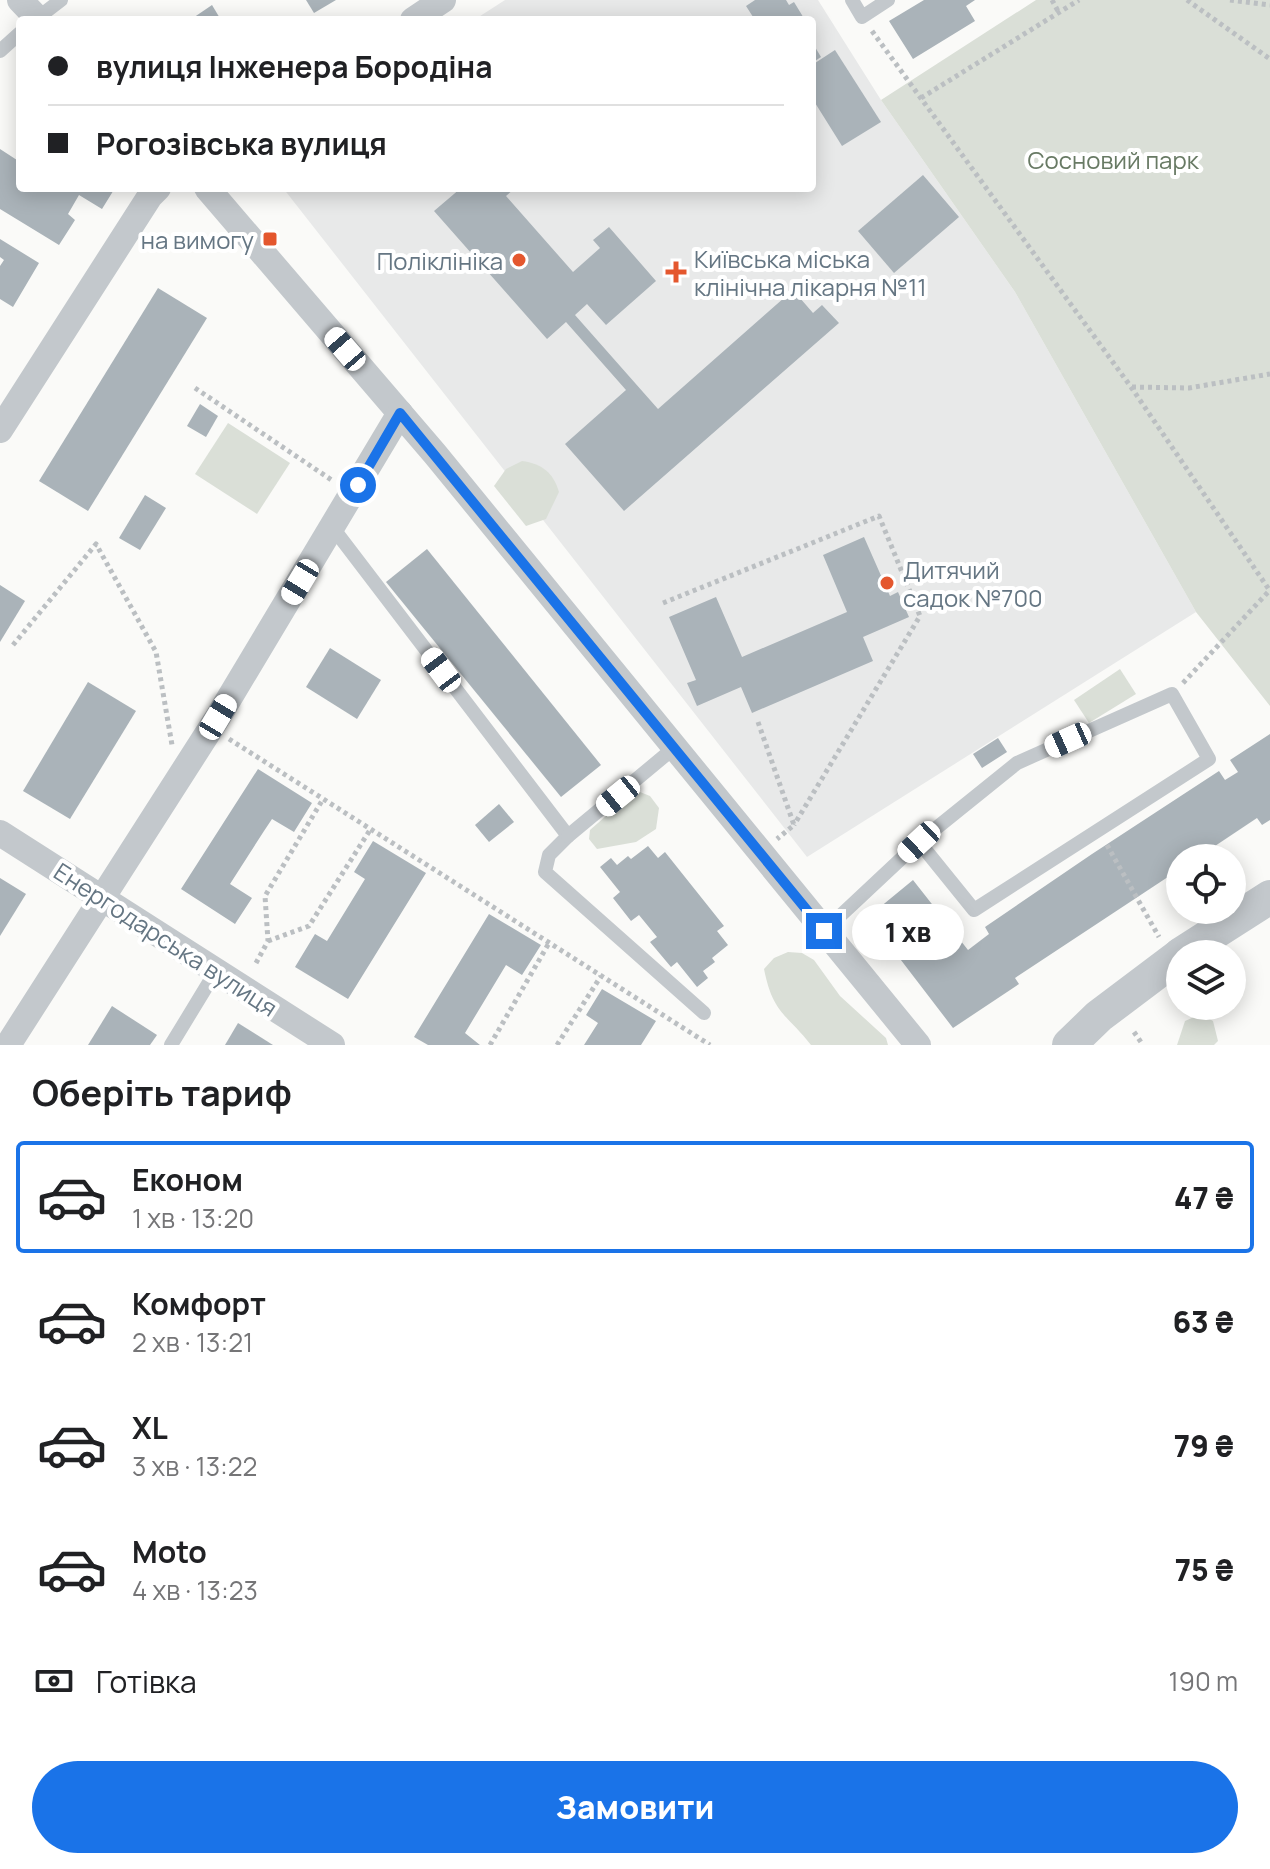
<!DOCTYPE html>
<html lang="uk">
<head>
<meta charset="utf-8">
<style>
	:root { --surface:#fff; --page:#f6f6f6; --text:#202124; --muted:#757577; --line:#e0e0e0; --accent:#1a73e8 }
	body { margin:0; font-family:Manrope,sans-serif; background:var(--page); color:var(--text); height:100vh; display:flex; flex-direction:column; font-size:30px; white-space:nowrap }
	* { box-sizing:border-box; margin:0 }
	p { font-size:26px; color:var(--muted) }
	.icon { flex:none; width:44px; height:44px; fill:none; stroke:currentColor; stroke-width:2; stroke-linecap:round; stroke-linejoin:round }
	.map { position:relative; height:1045px; overflow:hidden }
	.drawer { display:flex; flex-direction:column; background:var(--surface); flex:1 }
	.drawer>* { flex:none }
	.hud { position:absolute; left:16px; top:16px; width:800px; height:176px; border-radius:8px; box-shadow:0 4px 20px #0003; display:grid; align-content:center; height:176px; padding:0 32px; background:var(--surface) }
	.buttons { position:absolute; left:1166px; top:844px; display:grid; gap:16px }
	.buttons a { display:grid; place-items:center; width:80px; height:80px; border-radius:50%; background:var(--surface); box-shadow:0 4px 20px #0003; font-size:40px }
	.end { position:absolute; width:36px; height:36px; margin:-18px; border:10px solid #1a73e8; background:#fff; box-shadow:0 0 0 4px #fff }
	.from { border-radius:50% }
	.bubble { position:absolute; height:56px; border-radius:28px; background:var(--surface); box-shadow:0 4px 20px #0003; font-size:26px; font-weight:800; line-height:56px; text-align:center }
	.car { position:absolute; width:24px; height:48px; margin:-24px -12px; border-radius:10px; box-shadow:0 0 6px 2px #0007; background:linear-gradient(#fff 24%,#345 0 40%,#fff 0 76%,#345 0 86%,#fff 0) }
	.hud b { display:flex; align-items:center; gap:28px; height:76px; font-size:30px }
	.hud b+b { border-top:2px solid var(--line) }
	.hud i { width:20px; height:20px; background:var(--text) }
	ul { padding:0; list-style:none }
	li { display:flex; align-items:center; gap:24px; height:112px; margin:0 16px 12px; padding:0 16px; border:4px solid transparent; border-radius:8px }
	li div { flex:1 }
	li b { display:block; font-size:30px }
	li em { font-style:normal; font-weight:800 }
	li.current { border-color:var(--accent) }
	li>.icon { width:72px; height:72px; stroke-width:1.5 }
	h2 { padding:0 32px; font-size:36px; line-height:96px }
	.pay { display:flex; align-items:center; gap:20px; height:88px; padding:0 32px; font-size:30px }
	.pay p { margin-inline-start:auto }
	.action { display:flex; gap:16px; margin-top:auto; padding:16px 32px }
	.action a { flex:1; height:92px; border-radius:48px; background:var(--accent); color:#fff; font-size:32px; font-weight:800; line-height:92px; text-align:center }
	.map>svg:first-child { display:block }
	.built { fill:#e8e9e9 }
	.green { fill:#dadfd7 }
	.building { fill:#aab3b9 }
	.lines { fill:none; stroke-linecap:round; stroke-linejoin:round }
	.path { stroke:#bbbfc2; stroke-width:5; stroke-dasharray:4 4; stroke-linecap:butt }
	.service { stroke:#c3c8cc; stroke-width:14 }
	.minor { stroke:#c3c8cc; stroke-width:26 }
	.tertiary { stroke:#c3c8cc; stroke-width:34 }
	.route { stroke:#1a73e8; stroke-width:10 }
	.poi-dot { fill:#e4572e; stroke:#fff; stroke-width:3 }
	.labels { text-anchor:middle; dominant-baseline:central; stroke-width:8; stroke-linejoin:round; paint-order:stroke }
	.park-label { font-size:24px; fill:#687a64; stroke:#fff }
	.poi-label { font-size:24px; fill:#657683; stroke:#fff; text-anchor:end }
	.street-label { font-size:24px; fill:#657683; stroke:#fff }
</style>
</head>
<body>
<div class="map">
<svg width="1270" height="1045" viewBox="0 0 1270 1045">
	<rect width="100%" height="100%" fill="#fafaf8"/>
	<polygon class="built" points="505,0 818,0 881,100 1015,292 1196,612 807,857 283,188 812,188 812,20 474,20"/>
	<g class="green">
		<polygon points="1036,0 1270,0 1270,706 1196,612 1015,292 881,100"/>
		<polygon points="228,423 290,463 257,514 195,474"/>
		<path d="M522 461C542 464 553 472 559 492L546 519 526 526 494 486 506 469Z"/>
		<polygon points="1120,669 1136,694 1089,723 1074,700"/>
		<polygon points="640,792 650,796 659,808 656,829 636,842 597,849 589,839 590,830 623,801"/>
		<path d="M788 952 802 953 814 960 840 996 886 1038 888 1045H811C786 1013 773 1014 764 969L774 958Z"/>
		<polygon points="1201,1014 1213,1021 1218,1041 1214,1045 1177,1045 1185,1021"/>
	</g>
	<g class="building">
		<polygon points="306,0 336,0 314,13"/>
		<polygon points="755,0 786,0 789,5 794,2 805,20 755,20 746,6"/>
		<polygon points="924,0 975,0 966,6 975,21 913,59 889,21"/>
		<polygon points="212,5 221,20 190,20"/>
		<polygon points="812,42 821,57 812,63"/>
		<polygon points="835,50 881,122 842,146 812,98 812,65"/>
		<polygon points="0,149 20,162 20,188 115,188 102,209 79,195 68,214 75,220 59,245 0,209"/>
		<polygon points="923,175 959,217 894,273 858,231"/>
		<polygon points="461,188 515,188 506,196 573,272 600,248 593,240 609,227 656,281 606,325 587,304 575,315 658,409 793,290 813,313 822,305 839,323 624,511 565,444 626,390 566,322 547,339 434,211"/>
		<polygon points="0,239 39,263 13,307 0,299 0,266 4,260 0,257"/>
		<polygon points="158,288 207,318 88,511 39,481"/>
		<polygon points="200,404 218,416 206,437 187,426"/>
		<polygon points="145,495 166,508 140,550 119,538"/>
		<polygon points="864,537 890,596 898,592 909,617 863,637 873,661 752,713 741,687 697,706 687,683 696,680 669,617 716,597 742,657 847,612 823,555"/>
		<polygon points="427,549 601,765 561,797 386,582"/>
		<polygon points="0,585 25,601 0,642"/>
		<polygon points="330,648 381,680 357,719 306,687"/>
		<polygon points="88,682 136,711 70,819 23,791"/>
		<polygon points="1270,734 1270,820 1262,825 1257,818 1197,858 1180,858 1180,869 1015,978 1019,984 953,1028 868,917 913,880 968,950 989,934 985,927 1092,854 1219,771 1225,780 1238,772 1230,760"/>
		<polygon points="998,738 1007,752 982,768 973,754"/>
		<polygon points="258,769 312,803 294,832 272,819 264,831 230,884 252,898 235,924 181,889"/>
		<polygon points="499,804 514,822 489,842 475,825"/>
		<polygon points="373,841 426,873 348,999 295,967 315,934 327,941 365,879 354,872"/>
		<polygon points="648,846 658,858 665,852 724,926 717,931 728,945 712,958 715,962 703,971 708,978 697,987 677,962 671,967 650,942 657,937 639,915 631,921 613,898 620,892 600,867 611,858 617,865 628,856 631,859"/>
		<polygon points="0,878 26,894 0,936"/>
		<polygon points="489,914 541,945 522,975 506,965 474,1018 465,1033 480,1045 428,1045 414,1037"/>
		<polygon points="602,989 656,1021 641,1045 584,1045 598,1023 586,1015"/>
		<polygon points="112,1006 157,1035 150,1045 88,1045"/>
		<polygon points="238,1023 273,1045 225,1045"/>
	</g>
	<g class="lines">
		<g class="path">
			<polyline points="1052,0 1059,13"/>
			<polyline points="1187,0 1270,59"/>
			<polyline points="1230,0 1270,5"/>
			<polyline points="872,31 1131,387 1270,591"/>
			<polyline points="921,98 1079,0"/>
			<polyline points="1132,387 1189,388 1270,374"/>
			<polyline points="195,388 333,481"/>
			<polyline points="663,603 879,516 920,616 794,825"/>
			<polyline points="13,645 96,544 156,652 172,745"/>
			<polyline points="1183,683 1270,590"/>
			<polyline points="758,722 794,825 777,839"/>
			<polyline points="229,739 710,1045"/>
			<polyline points="1107,845 1159,937"/>
			<polyline points="268,941 309,926 370,830"/>
			<polyline points="256,963 268,941 265,896 323,799"/>
			<polyline points="1134,1032 1143,1045"/>
			<polyline points="490,1045 549,943"/>
			<polyline points="557,1045 601,976"/>
		</g>
		<g class="service">
			<polyline points="852,0 862,17 888,0"/>
			<polyline points="35,20 61,0"/>
			<polyline points="0,51 20,33"/>
			<polyline points="333,528 568,836 549,855 545,872 704,1013"/>
			<polyline points="568,836 674,748"/>
			<polyline points="824,931 919,842 1017,763 1172,694 1209,759 974,910 919,842"/>
			<polyline points="171,1045 216,971"/>
		</g>
		<g class="minor">
			<polyline points="20,0 39,20"/>
			<polyline points="413,20 443,0"/>
			<polyline points="207,188 435,454 918,1045"/>
			<polyline points="0,430 150,196 158,188"/>
			<polyline points="0,833 332,1045"/>
			<polyline points="8,1045 218,717 400,413"/>
		</g>
		<g class="tertiary">
			<polyline points="1181,954 1270,897"/>
			<polyline points="1069,1045 1099,1016 1180,955"/>
		</g>
	</g>
	<g class="lines">
		<polyline class="route" points="358,485 400,413 824,931"/>
	</g>
	<g class="poi-dot">
		<rect x="262" y="231" width="16" height="16" rx="4"/>
		<circle cx="519" cy="260" r="8"/>
		<path d="M672 260h8v8h8v8h-8v8h-8v-8h-8v-8h8z"/>
		<circle cx="887" cy="583" r="8"/>
	</g>
	<g class="labels">
		<g class="park-label">
			<text x="1113" y="159">Сосновий парк</text>
		</g>
		<g class="poi-label">
			<text x="254" y="239">на вимогу</text>
			<text x="694" y="258" text-anchor="start">Київська міська<tspan x="694" dy="28">клінічна лікарня №11</tspan></text>
			<text x="503" y="260">Поліклініка</text>
			<text x="903" y="569" text-anchor="start">Дитячий<tspan x="903" dy="28">садок №700</tspan></text>
		</g>
		<g class="street-label">
			<text transform="translate(166 939) rotate(33)">Енергодарська вулиця</text>
		</g>
	</g>
</svg>
<div class="buttons">
<a><svg class="icon" aria-label="locate" viewBox="0 0 24 24"><circle cx="12" cy="12" r="6"/><path d="M12 2v4M12 18v4M2 12h4M18 12h4"/></svg></a>
<a><svg class="icon" aria-label="layers" viewBox="0 0 24 24"><path d="M12 4l9 5-9 5-9-5zM3 14l9 5 9-5"/></svg></a>
</div>
<i class="end from" style="left:358px;top:485px"></i>
<i class="end" style="left:824px;top:931px"></i>
<div class="bubble" style="left:852px;top:904px;width:112px">1 хв</div>
<i class="car" style="left:345px;top:349px;rotate:319deg"></i>
<i class="car" style="left:300px;top:582px;rotate:211deg"></i>
<i class="car" style="left:441px;top:670px;rotate:323deg"></i>
<i class="car" style="left:218px;top:717px;rotate:31deg"></i>
<i class="car" style="left:1068px;top:740px;rotate:246deg"></i>
<i class="car" style="left:618px;top:796px;rotate:231deg"></i>
<i class="car" style="left:919px;top:842px;rotate:227deg"></i>
<div class="hud">
<b><i class="from"></i>вулиця Інженера Бородіна</b>
<b><i></i>Рогозівська вулиця</b>
</div>
</div>
<section class="drawer">
<h2>Оберіть тариф</h2>
<ul>
<li class="current"><svg class="icon" aria-label="car" viewBox="0 0 24 24"><path d="M5 17H2v-5l4-1 3-4h7l3 4 3 1v5h-3M9 17h6M6 11h13"/><circle cx="7" cy="17" r="2"/><circle cx="17" cy="17" r="2"/></svg><div><b>Економ</b><p>1 хв · 13:20</p></div><em>47 ₴</em></li>
<li><svg class="icon" aria-label="car" viewBox="0 0 24 24"><path d="M5 17H2v-5l4-1 3-4h7l3 4 3 1v5h-3M9 17h6M6 11h13"/><circle cx="7" cy="17" r="2"/><circle cx="17" cy="17" r="2"/></svg><div><b>Комфорт</b><p>2 хв · 13:21</p></div><em>63 ₴</em></li>
<li><svg class="icon" aria-label="car" viewBox="0 0 24 24"><path d="M5 17H2v-5l4-1 3-4h7l3 4 3 1v5h-3M9 17h6M6 11h13"/><circle cx="7" cy="17" r="2"/><circle cx="17" cy="17" r="2"/></svg><div><b>XL</b><p>3 хв · 13:22</p></div><em>79 ₴</em></li>
<li><svg class="icon" aria-label="car" viewBox="0 0 24 24"><path d="M5 17H2v-5l4-1 3-4h7l3 4 3 1v5h-3M9 17h6M6 11h13"/><circle cx="7" cy="17" r="2"/><circle cx="17" cy="17" r="2"/></svg><div><b>Moto</b><p>4 хв · 13:23</p></div><em>75 ₴</em></li>
</ul>
<div class="pay"><svg class="icon" aria-label="cash" viewBox="0 0 24 24"><path d="M3 7h18v10H3z"/><circle cx="12" cy="12" r="2"/></svg>Готівка<p>190 m</p></div>
<div class="action"><a>Замовити</a></div>
</section>
</body>
</html>
